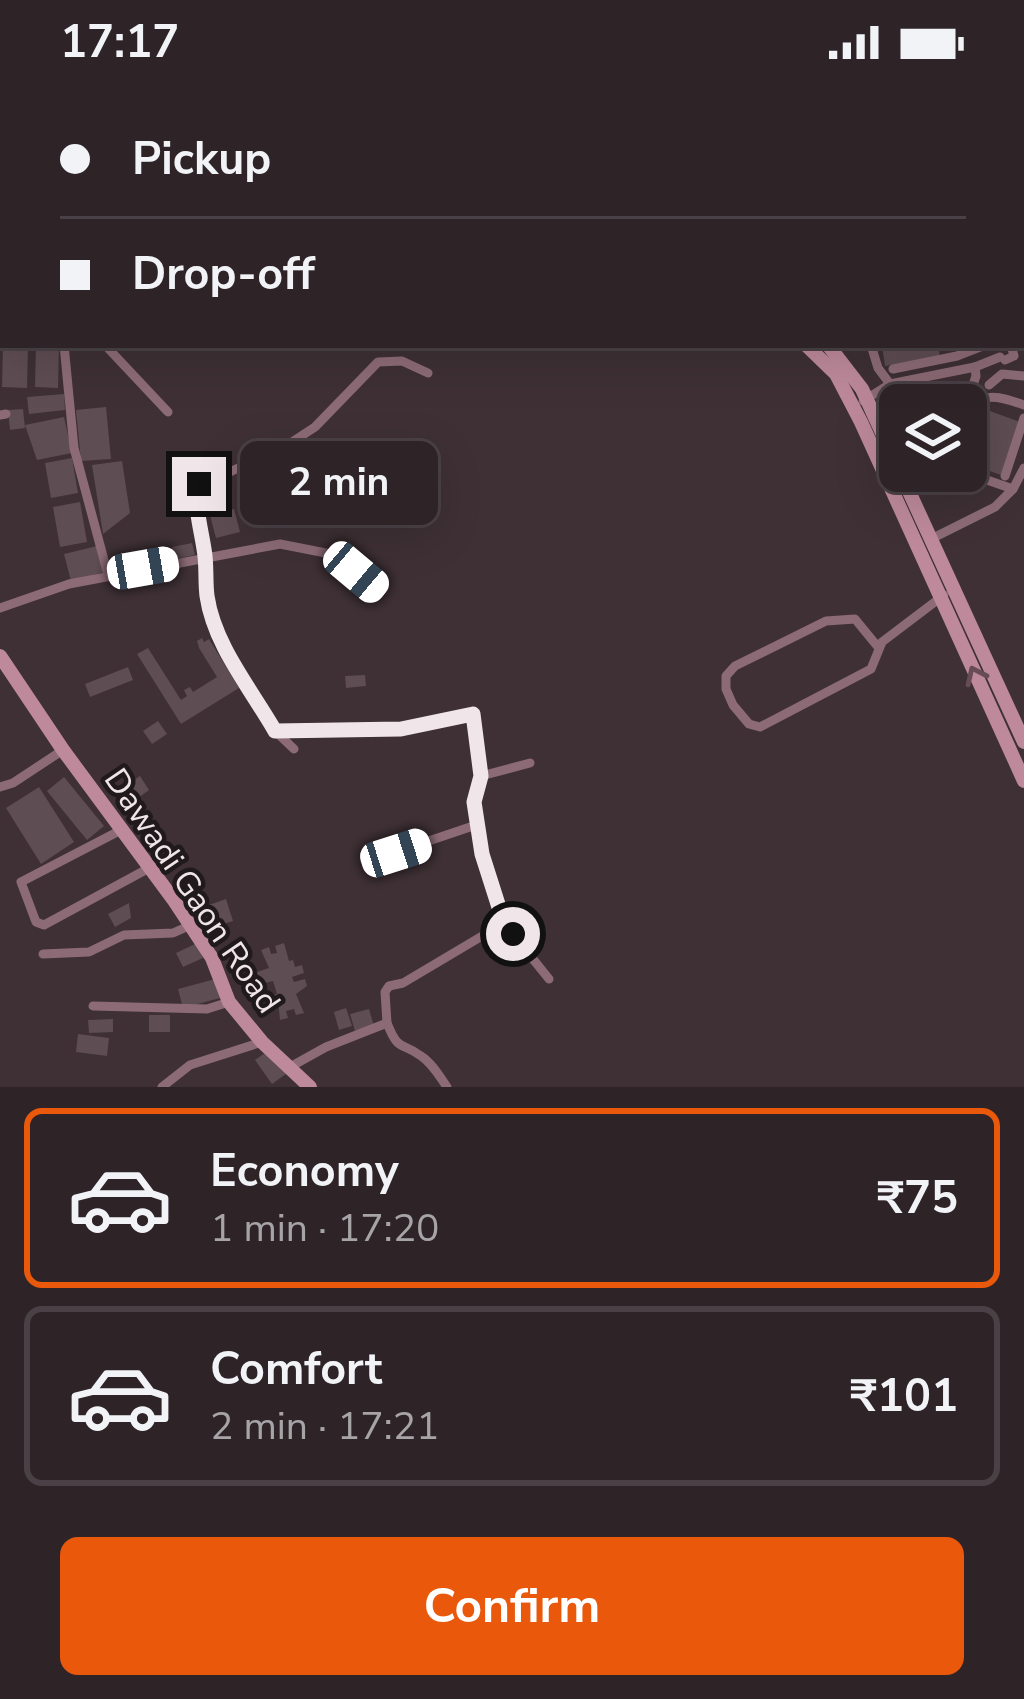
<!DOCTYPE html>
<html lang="en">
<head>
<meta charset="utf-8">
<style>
	:root { --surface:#2e2428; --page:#3a3034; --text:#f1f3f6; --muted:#a7a4a8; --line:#494145; --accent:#ea580c }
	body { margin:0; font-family:"Nunito Sans",sans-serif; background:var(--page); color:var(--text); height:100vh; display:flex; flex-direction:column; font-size:45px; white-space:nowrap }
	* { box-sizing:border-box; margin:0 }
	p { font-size:39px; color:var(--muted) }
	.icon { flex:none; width:66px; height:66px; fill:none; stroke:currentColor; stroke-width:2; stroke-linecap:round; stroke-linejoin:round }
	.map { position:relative; height:1003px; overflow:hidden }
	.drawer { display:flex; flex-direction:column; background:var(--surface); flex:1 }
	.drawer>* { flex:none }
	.guide { position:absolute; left:0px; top:0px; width:1026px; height:264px; box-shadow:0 12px 48px #0002,0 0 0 3px var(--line); display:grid; align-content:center; height:264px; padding:0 60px; background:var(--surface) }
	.fabs { position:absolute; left:879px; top:300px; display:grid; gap:24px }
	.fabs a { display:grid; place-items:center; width:108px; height:108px; border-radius:18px; background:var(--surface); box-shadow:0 12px 48px #0002,0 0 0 3px var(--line); font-size:60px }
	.end { position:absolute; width:54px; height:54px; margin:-27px; border:15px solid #f0e6e9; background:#111; box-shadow:0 0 0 6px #111 }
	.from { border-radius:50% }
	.bubble { position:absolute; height:84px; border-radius:18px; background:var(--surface); box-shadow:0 12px 48px #0002,0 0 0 3px var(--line); font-size:39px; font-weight:700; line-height:84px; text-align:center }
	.car { position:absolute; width:36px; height:72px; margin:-36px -18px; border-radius:15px; box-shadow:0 0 9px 3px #0007; background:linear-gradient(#fff 24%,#345 0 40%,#fff 0 76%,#345 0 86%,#fff 0) }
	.guide b { display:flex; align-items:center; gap:42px; height:114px; font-size:45px }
	.guide b+b { border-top:3px solid var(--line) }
	.guide i { width:30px; height:30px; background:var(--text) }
	ul { padding:21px 0 0; list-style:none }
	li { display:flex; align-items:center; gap:36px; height:180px; margin:0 24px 18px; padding:0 36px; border:6px solid var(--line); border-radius:18px }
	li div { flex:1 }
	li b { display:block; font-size:45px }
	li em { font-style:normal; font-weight:700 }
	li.selected { border-color:var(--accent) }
	li>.icon { width:108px; height:108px; stroke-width:1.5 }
	.action { display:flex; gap:24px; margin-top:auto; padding:24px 60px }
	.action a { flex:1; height:138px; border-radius:18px; background:var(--accent); color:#fff; font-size:48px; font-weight:700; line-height:138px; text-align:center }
	.status { display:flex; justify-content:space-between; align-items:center; height:84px; padding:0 60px; background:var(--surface); direction:ltr }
	.status svg { height:33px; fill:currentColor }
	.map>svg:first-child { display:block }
	.building { fill:#5e4d53 }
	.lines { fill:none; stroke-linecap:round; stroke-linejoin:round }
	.street { stroke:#8c6b76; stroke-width:9 }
	.secondary { stroke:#bd899b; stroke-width:14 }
	.oneway { stroke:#674c55 }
	.route { stroke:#f0e6e9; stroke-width:15 }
	.labels { text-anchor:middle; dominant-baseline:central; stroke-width:9; stroke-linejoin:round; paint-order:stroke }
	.street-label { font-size:33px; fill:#f0e6e9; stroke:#211a1c }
</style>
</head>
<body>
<div class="status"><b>17:17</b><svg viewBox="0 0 49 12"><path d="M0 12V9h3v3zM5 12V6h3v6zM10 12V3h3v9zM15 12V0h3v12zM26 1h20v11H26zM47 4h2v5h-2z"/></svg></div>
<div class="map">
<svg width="1024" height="1003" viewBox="0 0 1024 1003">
	<rect width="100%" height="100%" fill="#3e3035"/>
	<g class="building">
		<polygon points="3,261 28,261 27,304 2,303"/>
		<polygon points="36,261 59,261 58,304 35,303"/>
		<polygon points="882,261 938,261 940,273 885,282"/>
		<polygon points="64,310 65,326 29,330 27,313"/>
		<polygon points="106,323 111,375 81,377 76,326"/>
		<polygon points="23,325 25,344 10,346 8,326"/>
		<polygon points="987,326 1020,338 1001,391 968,379"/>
		<polygon points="64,333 72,369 37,376 25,341"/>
		<polygon points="72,374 78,409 51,414 45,379"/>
		<polygon points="122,377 130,429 103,450 92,381"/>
		<polygon points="80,418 87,458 60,463 53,423"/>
		<polygon points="234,425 240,448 216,454 210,431"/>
		<polygon points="192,459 195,471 174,475 172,463"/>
		<polygon points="97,462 104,488 71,497 64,470"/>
		<polygon points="168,463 170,477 124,485 121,471"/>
		<polygon points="202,554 204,558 209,555 239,604 181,640 137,570 148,564 181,616 187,612 184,606 190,603 193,608 217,593 199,564 197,557"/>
		<polygon points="128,583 133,596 90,613 85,600"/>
		<polygon points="365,591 366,602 346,604 345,592"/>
		<polygon points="158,637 167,650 152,660 143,647"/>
		<polygon points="140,692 149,706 138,714 128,700"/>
		<polygon points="64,693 104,742 87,756 47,707"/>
		<polygon points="39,703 74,758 41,780 6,724"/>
		<polygon points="226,815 233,837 216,842 209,821"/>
		<polygon points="129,819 131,834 115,843 108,830"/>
		<polygon points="197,859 203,874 183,883 176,869"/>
		<polygon points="284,859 289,877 293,876 295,883 302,881 304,889 292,893 294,898 305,895 307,902 296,910 304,929 296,931 294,925 286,927 288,934 280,936 278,916 268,919 266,912 277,910 273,897 261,900 257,888 269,884 261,866 269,863 271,870 277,869 275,862"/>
		<polygon points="215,895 220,914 183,924 178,905"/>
		<polygon points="346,924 352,942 339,946 334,928"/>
		<polygon points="369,925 374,942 355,947 350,930"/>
		<rect x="149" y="931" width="21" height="17"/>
		<polygon points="113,935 113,948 89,949 88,936"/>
		<polygon points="78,950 109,954 107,972 76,968"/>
		<polygon points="269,966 286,990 272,1000 255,976"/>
	</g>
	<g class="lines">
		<g class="street">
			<polyline points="741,0 747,3"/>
			<polyline points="670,3 672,0"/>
			<polyline points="683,3 685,0"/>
			<polyline points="720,3 722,0"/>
			<polyline points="780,3 782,0"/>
			<polyline points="811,3 812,0"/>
			<polyline points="925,3 926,0"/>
			<polyline points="935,3 937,0"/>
			<polyline points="989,3 990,0"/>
			<polyline points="1003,3 1005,0"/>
			<polyline points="0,83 3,83"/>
			<polyline points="0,179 3,145"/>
			<polyline points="1023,210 1024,210"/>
			<polyline points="1023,224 1024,223"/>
			<polyline points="1023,238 1024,237"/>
			<polyline points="64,261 74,364 108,491"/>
			<polyline points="105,261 168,328"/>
			<polyline points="871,261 878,284 890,300 975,283 976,292 966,322"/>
			<polyline points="1005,276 1014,272 1011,261"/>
			<polyline points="975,283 1000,273"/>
			<polyline points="893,285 957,272 985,261"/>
			<polyline points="989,301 1002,290 1024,292"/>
			<polyline points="863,317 890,300"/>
			<polyline points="0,331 6,330"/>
			<path d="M966 361C980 316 973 303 1024 321"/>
			<polyline points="961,387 1013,405 1024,384"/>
			<polyline points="1005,392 1024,334"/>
			<polyline points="931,455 995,423 1013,405"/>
			<polyline points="0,524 69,500 280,460 336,471 376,504"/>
			<polyline points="878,563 855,535 826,537 735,582 726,592 726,605 733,621 749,640 760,643 871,585 882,558 944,511"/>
			<polyline points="275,647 401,645 473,630 481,692"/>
			<polyline points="294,665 275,647 225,563 214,538 207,514 196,404 289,360 315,343 378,278 402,277 428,289"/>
			<polyline points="0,703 13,699 63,666"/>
			<polyline points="123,745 21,798 36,838 44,841 151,783"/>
			<polyline points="396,768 479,740"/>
			<polyline points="504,839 549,895"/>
			<polyline points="43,870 89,868 124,851 173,849 191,841"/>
			<polyline points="93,922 207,925 229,918"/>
			<path d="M387 939C399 969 401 957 421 972 432 979 440 993 447 1003"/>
			<path d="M290 983 326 963 387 939 385 908 389 902 403 899 504 839C490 800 463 730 481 692L530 679"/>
			<polyline points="162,1003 190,981 262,958"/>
		</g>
		<g class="secondary">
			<polyline points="541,0 545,3"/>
			<polyline points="565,0 568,3"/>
			<polyline points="806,261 836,290 861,338 1024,697"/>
			<polyline points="828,261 862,305 1024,658"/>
			<polyline points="0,572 63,666 173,815 212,874 229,918 262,958 310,1003"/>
		</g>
	</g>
	<defs><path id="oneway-chevron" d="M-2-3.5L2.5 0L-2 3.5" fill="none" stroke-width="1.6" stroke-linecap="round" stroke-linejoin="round" transform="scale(3)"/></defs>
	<use class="oneway" href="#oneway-chevron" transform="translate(975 591) rotate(-115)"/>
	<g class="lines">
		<path class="route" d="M199 400C193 419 201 444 204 465 207 480 205 496 207 512 214 561 251 605 275 647L401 645 473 630 481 692 474 718 482 770 504 839 513 850"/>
	</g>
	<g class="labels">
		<g class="street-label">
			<text transform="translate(192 807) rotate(56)">Dawadi Gaon Road</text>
		</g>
	</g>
</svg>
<div class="fabs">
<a><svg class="icon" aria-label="layers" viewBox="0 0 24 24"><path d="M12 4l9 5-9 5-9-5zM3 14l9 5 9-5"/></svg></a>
</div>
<i class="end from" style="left:513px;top:850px"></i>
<i class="end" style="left:199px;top:400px"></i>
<div class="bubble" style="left:240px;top:357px;width:198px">2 min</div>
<i class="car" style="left:143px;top:484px;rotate:80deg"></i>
<i class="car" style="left:356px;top:488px;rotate:130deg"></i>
<i class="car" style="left:396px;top:769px;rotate:72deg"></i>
<div class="guide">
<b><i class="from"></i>Pickup</b>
<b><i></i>Drop-off</b>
</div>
</div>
<section class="drawer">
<ul>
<li class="selected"><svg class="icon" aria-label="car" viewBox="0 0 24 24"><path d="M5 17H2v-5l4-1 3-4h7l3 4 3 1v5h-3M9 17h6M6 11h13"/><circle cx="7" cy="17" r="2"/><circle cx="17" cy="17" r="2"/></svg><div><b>Economy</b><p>1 min · 17:20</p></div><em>₹75</em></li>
<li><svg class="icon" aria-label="car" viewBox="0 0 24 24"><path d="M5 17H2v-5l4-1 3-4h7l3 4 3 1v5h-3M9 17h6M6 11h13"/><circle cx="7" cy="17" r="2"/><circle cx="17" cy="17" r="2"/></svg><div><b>Comfort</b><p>2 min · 17:21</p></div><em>₹101</em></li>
</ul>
<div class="action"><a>Confirm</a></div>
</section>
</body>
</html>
